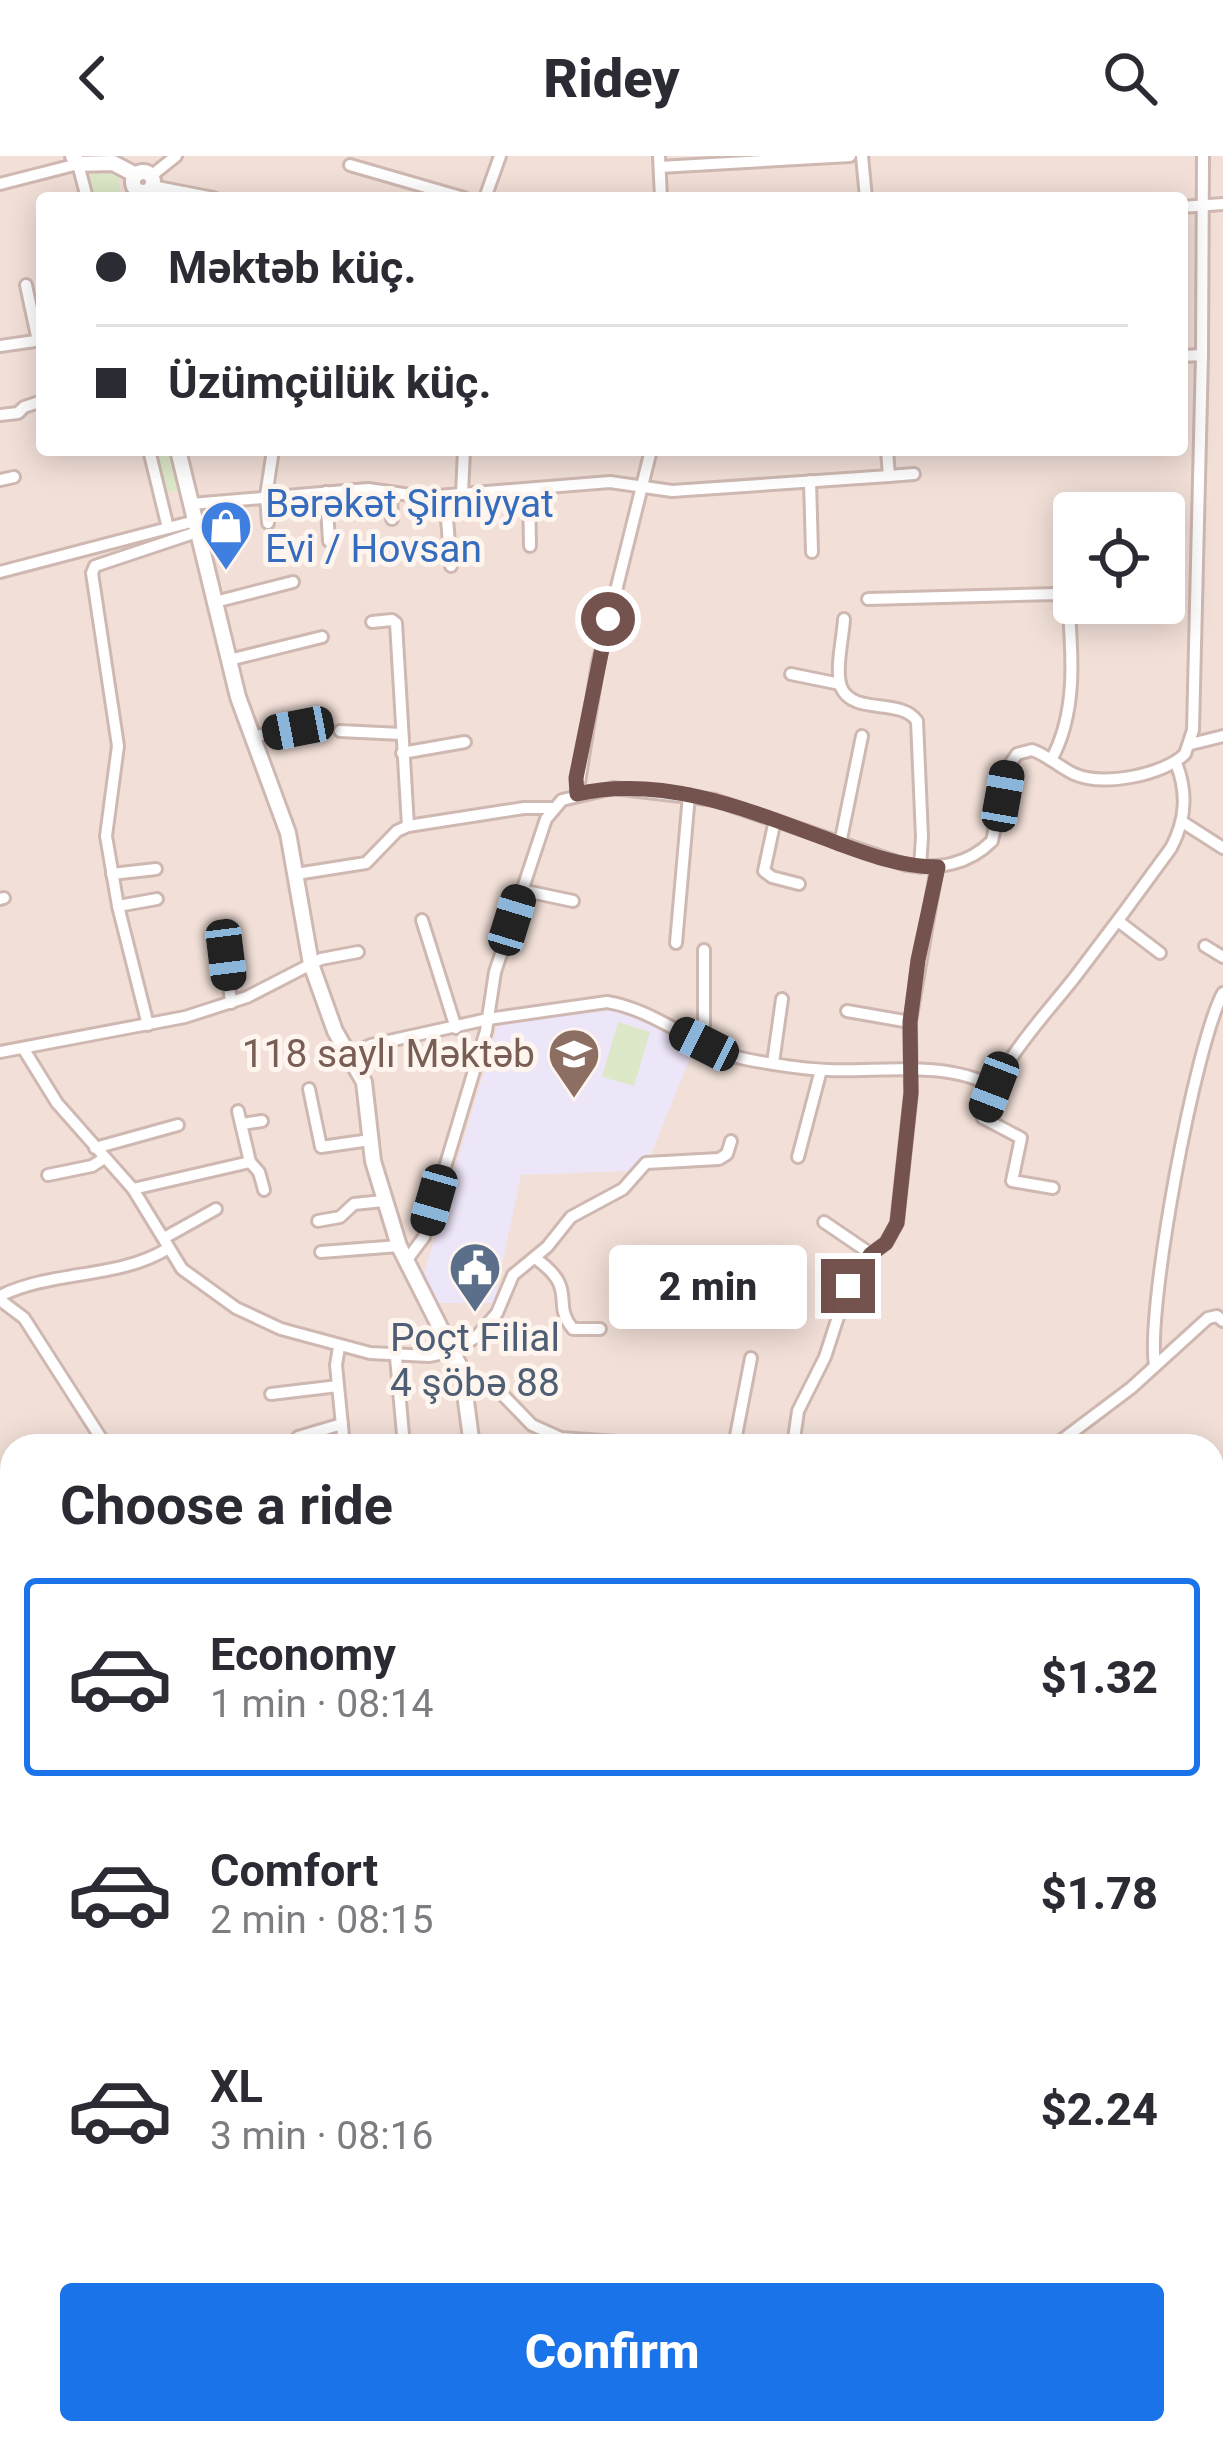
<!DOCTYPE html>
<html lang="en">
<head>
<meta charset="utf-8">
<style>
	:root { --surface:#fff; --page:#f7f7f7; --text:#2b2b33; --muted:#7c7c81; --line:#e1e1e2; --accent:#1a73e8 }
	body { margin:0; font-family:Roboto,sans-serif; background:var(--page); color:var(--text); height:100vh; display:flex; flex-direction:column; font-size:45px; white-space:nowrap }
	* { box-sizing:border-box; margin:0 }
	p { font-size:39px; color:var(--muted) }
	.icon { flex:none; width:66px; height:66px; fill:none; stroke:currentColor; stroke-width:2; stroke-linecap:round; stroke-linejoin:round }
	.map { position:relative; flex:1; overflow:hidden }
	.sheet { position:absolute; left:0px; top:1278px; width:1224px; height:1011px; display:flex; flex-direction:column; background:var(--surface); border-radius:36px 36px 0 0; box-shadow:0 6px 30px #0003 }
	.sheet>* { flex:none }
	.hud { position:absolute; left:36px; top:36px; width:1152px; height:264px; border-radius:12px; box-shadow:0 6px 30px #0003; display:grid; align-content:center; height:264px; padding:0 60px; background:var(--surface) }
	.fabs { position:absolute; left:1053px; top:336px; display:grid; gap:24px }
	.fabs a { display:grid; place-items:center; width:132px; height:132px; border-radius:12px; background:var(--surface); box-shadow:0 6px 30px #0003; font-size:60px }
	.end { position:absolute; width:54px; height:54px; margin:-27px; border:15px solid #74524e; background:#fff; box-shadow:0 0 0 6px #fff }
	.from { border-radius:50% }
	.bubble { position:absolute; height:84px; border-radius:12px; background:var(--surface); box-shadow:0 6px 30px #0003; font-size:39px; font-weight:800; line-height:84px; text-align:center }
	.car { position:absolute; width:36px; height:72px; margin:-36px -18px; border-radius:15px; box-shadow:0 0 9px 3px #0007; background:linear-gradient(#222 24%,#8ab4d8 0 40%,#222 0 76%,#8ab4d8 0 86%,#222 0) }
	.hud b { display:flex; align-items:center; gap:42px; height:114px; font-size:45px }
	.hud b+b { border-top:3px solid var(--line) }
	.hud i { width:30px; height:30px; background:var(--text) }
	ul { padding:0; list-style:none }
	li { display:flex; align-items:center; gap:36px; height:198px; margin:0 24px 18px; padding:0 36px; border:6px solid transparent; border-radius:12px }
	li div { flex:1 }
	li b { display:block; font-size:45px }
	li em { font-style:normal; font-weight:800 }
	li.current { border-color:var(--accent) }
	li>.icon { width:108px; height:108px; stroke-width:1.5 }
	h2 { padding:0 60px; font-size:54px; line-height:144px }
	.primary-button { display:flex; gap:24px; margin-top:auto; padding:24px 60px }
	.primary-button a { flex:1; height:138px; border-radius:12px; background:var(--accent); color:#fff; font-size:48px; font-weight:800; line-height:138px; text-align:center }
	header { display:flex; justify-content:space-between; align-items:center; height:156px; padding:0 60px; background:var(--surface); font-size:54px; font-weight:800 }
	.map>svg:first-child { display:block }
	.residential { fill:#f2e0d8; fill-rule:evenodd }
	.education { fill:#ede5f8 }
	.green { fill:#dde8c8 }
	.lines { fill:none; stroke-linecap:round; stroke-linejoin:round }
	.minor-casing { stroke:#cfb8b2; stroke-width:16 }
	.tertiary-casing { stroke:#cfb8b2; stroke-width:20 }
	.minor { stroke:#fff; stroke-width:10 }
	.tertiary { stroke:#fff; stroke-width:14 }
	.route { stroke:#74524e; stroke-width:15 }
	.labels { text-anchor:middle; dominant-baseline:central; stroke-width:10; stroke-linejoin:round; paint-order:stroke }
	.shop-label { font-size:39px; fill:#366cbe; stroke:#fef5ef; text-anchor:start }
	.education-label { font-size:39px; fill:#785e54; stroke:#fef5ef; text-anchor:end }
	.service-label { font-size:39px; fill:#4e5e75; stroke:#fef5ef }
</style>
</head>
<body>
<header><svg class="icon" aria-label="back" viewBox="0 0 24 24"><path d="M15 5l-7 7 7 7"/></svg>Ridey<svg class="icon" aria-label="search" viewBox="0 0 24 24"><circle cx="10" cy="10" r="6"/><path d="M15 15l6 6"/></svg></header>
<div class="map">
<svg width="1223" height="2287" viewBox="0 0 1223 2287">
	<rect width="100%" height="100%" fill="#fbf0e9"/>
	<path class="residential" d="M0 0H1223V2287H0ZM42 42H1182V294H42ZM1074 357H1164V447H1074ZM12 1290H1212V2277H12Z"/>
	<polygon class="education" points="611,854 637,859 695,890 651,998 628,1015 521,1019 494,1147 437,1147 424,1118 498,868"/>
	<g class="green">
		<polygon points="117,15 120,36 91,40 87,19"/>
		<polygon points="155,294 172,294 181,333 165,337"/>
		<polygon points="618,866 650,876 634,930 602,921"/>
		<polygon points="1212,1925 1223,1927 1223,2179 1212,2179"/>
	</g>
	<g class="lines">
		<g class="minor-casing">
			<g id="minor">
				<polyline points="659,0 661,42"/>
				<polyline points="862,0 866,42"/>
				<polyline points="350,9 464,42"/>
				<polyline points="660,11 850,0"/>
				<polyline points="151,20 176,0"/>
				<polyline points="0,28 78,8 87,42"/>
				<polyline points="152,30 214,42"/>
				<polyline points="485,42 500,0"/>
				<polyline points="1182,51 1223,48"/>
				<polyline points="26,129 38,185"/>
				<polyline points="0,190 42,184"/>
				<polyline points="1182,200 1202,199"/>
				<polyline points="0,259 18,257 24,251 42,245"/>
				<polyline points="149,294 168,372"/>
				<polyline points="889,320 914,318"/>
				<polyline points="0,324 14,321"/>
				<polyline points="810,325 812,396"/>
				<polyline points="529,333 530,390"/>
				<polyline points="326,336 329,385"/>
				<polyline points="391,338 392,363"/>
				<polyline points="462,338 464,294"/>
				<polyline points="445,340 451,410"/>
				<polyline points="191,348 368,333 425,341 610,326 672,335 889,320 887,294"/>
				<polyline points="268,367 266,340 273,294"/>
				<polyline points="0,416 195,365"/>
				<path d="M868 443 1057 438 1068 442C1072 495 1078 556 1051 604"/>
				<polyline points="215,446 293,426"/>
				<polyline points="583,463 608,463"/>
				<path d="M844 463C843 482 835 513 841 531 853 560 900 541 917 565L922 681 920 711"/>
				<polyline points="372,466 392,464 396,467 408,670"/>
				<polyline points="229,504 322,481"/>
				<polyline points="791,518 840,528"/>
				<polyline points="340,575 401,578"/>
				<polyline points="251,581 298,572"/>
				<polyline points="1191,588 1223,580"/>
				<polyline points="402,597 465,586"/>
				<polyline points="577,639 598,507 651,294"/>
				<polyline points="775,664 764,715 772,721 799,728"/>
				<polyline points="1184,667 1223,692"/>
				<polyline points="840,688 862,580"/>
				<polyline points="112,718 156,713"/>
				<polyline points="296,718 366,707 397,675 408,670 524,652 553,652"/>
				<polyline points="521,734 573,745"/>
				<polyline points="0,743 4,742"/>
				<polyline points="118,750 157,743"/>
				<polyline points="422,764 456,872"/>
				<polyline points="1118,765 1160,797"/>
				<polyline points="676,787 689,639"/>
				<polyline points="1205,790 1223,801"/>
				<polyline points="704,794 704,888"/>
				<polyline points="226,799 231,847"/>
				<polyline points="847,855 910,866"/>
				<polyline points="148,869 118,750 106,680 118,590 92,417 95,410 197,376"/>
				<polyline points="23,892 57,947 133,1033 182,1113 236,1152 281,1173 370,1197 429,1200 454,1195 476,1181 497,1157 513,1119 547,1091 571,1061 623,1033 646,1007 719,1003 727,998 731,985"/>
				<polyline points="0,896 185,861 247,841 321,803 358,796"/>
				<path d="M351 899 371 889 488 863 607 846C657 854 696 893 745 903 771 908 801 913 828 914 881 916 946 904 994 931"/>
				<polyline points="773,907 782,843"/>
				<polyline points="309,933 321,991 370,984"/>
				<polyline points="242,968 262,965"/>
				<polyline points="95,992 178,969"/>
				<polyline points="798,1001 821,914"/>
				<polyline points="250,1006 259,1016 264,1034"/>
				<polyline points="48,1019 92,1010 103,1003"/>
				<path d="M1053 1032 1012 1025 1021 982 983 962C997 908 1042 863 1075 821 1108 778 1140 735 1171 692 1186 664 1188 637 1176 607"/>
				<polyline points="133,1033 250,1006 238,955"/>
				<polyline points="318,1065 340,1061 354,1048 383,1045"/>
				<polyline points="824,1066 871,1098"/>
				<polyline points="164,1082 216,1053"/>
				<polyline points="321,1096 399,1090"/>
				<path d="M535 1102C580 1134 550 1146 573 1173H600"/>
				<path d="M406 1105 424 1081 486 875 495 816 546 663 562 644 613 632 715 644 906 709C939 713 968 709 992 685L1008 611 1017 598 1032 594C1047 599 1059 611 1074 618 1103 631 1163 619 1185 598L1193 574 1202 199 1203 0"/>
				<path d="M0 1140C52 1114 118 1123 167 1093"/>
				<polyline points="0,1144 24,1162 106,1290"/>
				<polyline points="339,1191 336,1209 344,1290"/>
				<polyline points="396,1201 404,1290"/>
				<path d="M1155 1209C1146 1153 1195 888 1223 837"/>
				<polyline points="463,1223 499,1235 532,1269 561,1282 671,1290"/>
				<polyline points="271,1238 338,1230"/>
				<polyline points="298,1281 342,1268"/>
				<polyline points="734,1290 751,1202"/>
				<polyline points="793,1290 798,1255 825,1201 848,1130 871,1098 886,1087 897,1067 911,937 910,866 937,711"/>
				<polyline points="1054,1290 1131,1232 1208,1162 1217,1160 1223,1165"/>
				<polyline points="0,1324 12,1323"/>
				<polyline points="1212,1335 1223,1332"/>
				<polyline points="0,1468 12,1480"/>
				<polyline points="1222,1518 1223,1478"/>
				<polyline points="0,1605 12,1607"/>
				<polyline points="1212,1645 1223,1643"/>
				<polyline points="0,1767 12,1770"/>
				<polyline points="1,1878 12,1883"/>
				<polyline points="1212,1919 1223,1920"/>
				<polyline points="0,1954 12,1968"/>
				<polyline points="0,2069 12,2066"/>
				<polyline points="63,2277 64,2287"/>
				<polyline points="156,2277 156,2287"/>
				<polyline points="902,2286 946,2277"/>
				<polyline points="434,2287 436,2277"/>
				<polyline points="886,2287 893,2277"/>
			</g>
		</g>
		<g class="tertiary-casing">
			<g id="tertiary">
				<polyline points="73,0 78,8 113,7 136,19"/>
				<circle cx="143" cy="26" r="10"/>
				<polyline points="178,294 238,541 288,677 311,808 335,875 364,926 373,1005 399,1090 462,1215 472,1290"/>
				<polyline points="604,2287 606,2277"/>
			</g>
		</g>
		<use href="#minor" class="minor"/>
		<use href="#tertiary" class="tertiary"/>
	</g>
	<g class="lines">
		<path class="route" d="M608 463 576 622 577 638C660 619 744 652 821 681 859 695 897 711 938 711L918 804 910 866 911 937 897 1067 886 1087 871 1098 848 1130"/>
	</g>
	<defs>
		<g id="shop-pin" transform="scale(2.7)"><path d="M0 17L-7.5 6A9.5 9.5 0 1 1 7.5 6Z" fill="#3f7fe0" stroke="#fef5ef"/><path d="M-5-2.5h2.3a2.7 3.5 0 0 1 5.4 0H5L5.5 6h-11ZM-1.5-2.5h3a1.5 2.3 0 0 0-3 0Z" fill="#fff"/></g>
		<g id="school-pin" transform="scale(2.7)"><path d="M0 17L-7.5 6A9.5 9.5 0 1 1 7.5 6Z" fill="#8d6e63" stroke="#fef5ef"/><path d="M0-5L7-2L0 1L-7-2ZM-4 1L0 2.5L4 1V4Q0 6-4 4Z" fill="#fff"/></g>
		<g id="civic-pin" transform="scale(2.7)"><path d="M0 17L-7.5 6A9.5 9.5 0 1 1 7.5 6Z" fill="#5c6f8a" stroke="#fef5ef"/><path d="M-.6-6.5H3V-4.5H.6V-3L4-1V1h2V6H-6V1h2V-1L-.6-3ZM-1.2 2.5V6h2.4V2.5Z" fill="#fff"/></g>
	</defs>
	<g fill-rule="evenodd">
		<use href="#shop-pin" x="226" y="370"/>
		<use href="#school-pin" x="574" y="898"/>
		<use href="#civic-pin" x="475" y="1112"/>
	</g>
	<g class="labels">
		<g class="shop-label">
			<text x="265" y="348">Bərəkət Şirniyyat<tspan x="265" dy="45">Evi / Hovsan</tspan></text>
		</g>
		<g class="education-label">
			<text x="535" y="898">118 saylı Məktəb</text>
		</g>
		<g class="service-label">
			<text x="475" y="1182">Poçt Filial<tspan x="475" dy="45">4 şöbə 88</tspan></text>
		</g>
	</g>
</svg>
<div class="fabs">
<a><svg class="icon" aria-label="locate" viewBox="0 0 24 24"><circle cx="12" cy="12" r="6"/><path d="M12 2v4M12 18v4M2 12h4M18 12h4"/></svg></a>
</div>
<i class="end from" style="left:608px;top:463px"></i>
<i class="end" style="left:848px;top:1130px"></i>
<div class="bubble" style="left:609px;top:1089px;width:198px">2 min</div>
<i class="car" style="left:298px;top:572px;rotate:259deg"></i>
<i class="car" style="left:1003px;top:640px;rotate:10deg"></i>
<i class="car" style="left:512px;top:764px;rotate:17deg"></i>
<i class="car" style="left:226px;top:799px;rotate:173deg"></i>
<i class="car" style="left:704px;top:888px;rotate:297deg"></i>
<i class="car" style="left:994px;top:931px;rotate:201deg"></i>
<i class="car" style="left:434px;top:1044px;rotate:196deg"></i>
<div class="hud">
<b><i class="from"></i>Məktəb küç.</b>
<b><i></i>Üzümçülük küç.</b>
</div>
<section class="sheet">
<h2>Choose a ride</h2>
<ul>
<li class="current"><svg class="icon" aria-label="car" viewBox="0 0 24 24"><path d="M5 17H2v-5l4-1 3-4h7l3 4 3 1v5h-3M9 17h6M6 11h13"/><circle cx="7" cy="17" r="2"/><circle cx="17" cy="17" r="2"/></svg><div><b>Economy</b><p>1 min · 08:14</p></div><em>$1.32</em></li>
<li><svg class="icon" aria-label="car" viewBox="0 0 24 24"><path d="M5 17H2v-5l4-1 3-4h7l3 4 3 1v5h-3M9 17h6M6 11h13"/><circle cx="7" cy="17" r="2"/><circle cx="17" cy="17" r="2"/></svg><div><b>Comfort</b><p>2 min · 08:15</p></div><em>$1.78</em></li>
<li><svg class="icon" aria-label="car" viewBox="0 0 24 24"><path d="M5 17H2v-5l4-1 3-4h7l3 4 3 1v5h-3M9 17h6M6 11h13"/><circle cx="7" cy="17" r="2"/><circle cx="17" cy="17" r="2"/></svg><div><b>XL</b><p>3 min · 08:16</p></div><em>$2.24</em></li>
</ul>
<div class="primary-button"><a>Confirm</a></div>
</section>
</div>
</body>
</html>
